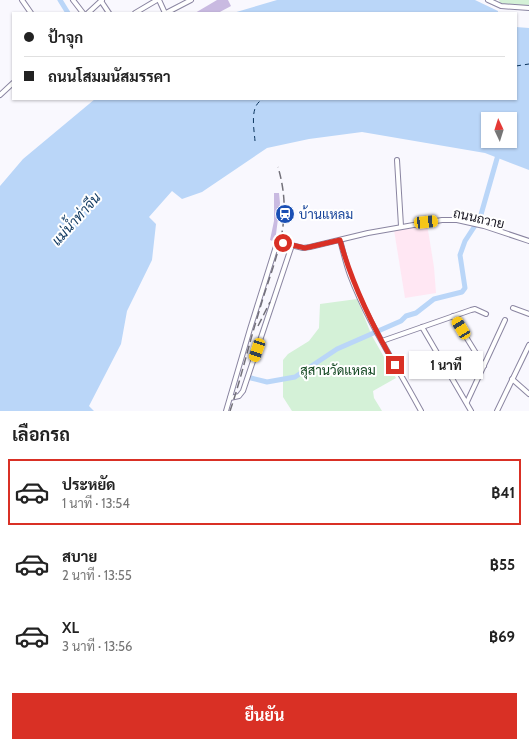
<!DOCTYPE html>
<html lang="th">
<head>
<meta charset="utf-8">
<style>
	:root { --surface:#fff; --page:#f6f6f6; --text:#222; --muted:#767676; --line:#e0e0e0; --accent:#d93025 }
	body { margin:0; font-family:Cabin,Sarabun,sans-serif; background:var(--page); color:var(--text); height:100vh; display:flex; flex-direction:column; font-size:15px; white-space:nowrap }
	* { box-sizing:border-box; margin:0 }
	p { font-size:13px; color:var(--muted) }
	.icon { flex:none; width:22px; height:22px; fill:none; stroke:currentColor; stroke-width:2; stroke-linecap:round; stroke-linejoin:round }
	.map { position:relative; height:411px; overflow:hidden }
	.sheet { display:flex; flex-direction:column; background:var(--surface); flex:1 }
	.sheet>* { flex:none }
	.banner { position:absolute; left:12px; top:12px; width:505px; height:88px; border-radius:0px; box-shadow:0 1px 3px #0004; display:grid; align-content:center; height:88px; padding:0 12px; background:var(--surface) }
	.needle { width:26px; rotate:356deg }
	.controls { position:absolute; left:481px; top:112px; display:grid; gap:8px }
	.controls a { display:grid; place-items:center; width:36px; height:36px; border-radius:0px; background:var(--surface); box-shadow:0 1px 3px #0004; font-size:20px }
	.end { position:absolute; width:18px; height:18px; margin:-9px; border:5px solid #d93025; background:#fff; box-shadow:0 0 0 2px #fff }
	.from { border-radius:50% }
	.bubble { position:absolute; height:28px; border-radius:0px; background:var(--surface); box-shadow:0 1px 3px #0004; font-size:13px; font-weight:700; line-height:28px; text-align:center }
	.car { position:absolute; width:12px; height:24px; margin:-12px -6px; border-radius:5px; box-shadow:0 0 3px 1px #0007; background:linear-gradient(#f5c518 24%,#345 0 40%,#f5c518 0 76%,#345 0 86%,#f5c518 0) }
	.banner b { display:flex; align-items:center; gap:14px; height:38px; font-size:15px }
	.banner b+b { border-top:1px solid var(--line) }
	.banner i { width:10px; height:10px; background:var(--text) }
	ul { padding:0; list-style:none }
	li { display:flex; align-items:center; gap:12px; height:66px; margin:0 8px 6px; padding:0 4px; border:2px solid transparent; border-radius:0px }
	li div { flex:1 }
	li b { display:block; font-size:15px }
	li em { font-style:normal; font-weight:700 }
	li.on { border-color:var(--accent) }
	li>.icon { width:36px; height:36px; stroke-width:1.5 }
	h2 { padding:0 12px; font-size:18px; line-height:48px }
	.action { display:flex; gap:8px; margin-top:auto; padding:8px 12px }
	.action a { flex:1; height:46px; border-radius:0px; background:var(--accent); color:#fff; font-size:16px; font-weight:700; line-height:46px; text-align:center }
	.map>svg:first-child { display:block }
	.education { fill:#ffe7f3 }
	.green { fill:#d4f1d7 }
	.water { fill:#bad6f8; fill-rule:evenodd }
	.lines { fill:none; stroke-linecap:round; stroke-linejoin:round }
	.canal { stroke:#bad6f8; stroke-width:5 }
	.ferry { stroke:#0b355e; stroke-width:1; stroke-dasharray:5 4; stroke-linecap:butt }
	.building { fill:#c9bae1 }
	.street-casing { stroke:#8a85a1; stroke-width:6 }
	.street { stroke:#fff; stroke-width:4 }
	.rail { stroke:#727079; stroke-width:1.5; stroke-dasharray:8 4; stroke-linecap:butt }
	.route { stroke:#d93025; stroke-width:5 }
	.labels { text-anchor:middle; dominant-baseline:central; stroke-width:4; stroke-linejoin:round; paint-order:stroke }
	.transit-label { font-size:13px; fill:#164399; stroke:#fff; text-anchor:start }
	.street-label { font-size:13px; fill:#181621; stroke:#fff }
	.park-label { font-size:13px; fill:#0f451e; stroke:#fff }
	.water-label { font-size:14px; font-style:italic; fill:#0b355e; stroke:#fff }
</style>
</head>
<body>
<div class="map">
<svg width="529" height="411" viewBox="0 0 529 411">
	<rect width="100%" height="100%" fill="#f9f8fe"/>
	<polygon class="education" points="427,224 434,267 436,293 405,298 394,230"/>
	<g class="green">
		<polygon points="499,0 529,0 529,8 501,5"/>
		<polygon points="357,299 372,336 396,378 373,391 374,398 382,411 292,411 283,397 283,360 288,354 309,341 319,328 320,304"/>
	</g>
	<g class="water">
		<polygon points="277,0 475,0 498,11 498,13 233,13"/>
		<path d="M516 27 529 28V170L485 153 362 132 309 139 267 148 202 192 182 199 172 191 149 217 156 224 152 260 127 311 121 344 89 406 94 411H0V186L23 159 95 99H516ZM488 119H510V141H488Z"/>
	</g>
	<g class="lines">
		<g class="canal">
			<polyline points="60,0 68,13"/>
			<polyline points="251,378 267,382 295,377 337,349 401,321 406,316 416,313 434,299 462,292 465,288 460,255 465,241 480,218 502,141"/>
		</g>
		<g class="ferry">
			<polyline points="516,66 529,64"/>
			<path d="M255 141C254 128 249 104 264 99"/>
		</g>
	</g>
	<g class="building">
		<polygon points="217,0 228,0 231,6 218,13 195,13"/>
		<polygon points="274,193 279,193 280,203 275,242 270,240 274,221"/>
	</g>
	<g class="lines">
		<g class="street-casing">
			<g id="street">
				<polyline points="22,0 31,13"/>
				<polyline points="73,0 83,13"/>
				<polyline points="159,0 165,13"/>
				<polyline points="488,0 501,6 529,8"/>
				<polyline points="101,1 109,13"/>
				<polyline points="88,13 102,0"/>
				<polyline points="135,13 157,0"/>
				<polyline points="166,13 191,0"/>
				<polyline points="0,95 13,83"/>
				<polyline points="397,160 401,226"/>
				<path d="M340 240C343 251 346 264 350 275 368 323 397 366 421 411"/>
				<polyline points="283,243 303,248 310,247 368,233 442,220 457,220 484,226 529,241"/>
				<polyline points="513,308 529,314"/>
				<polyline points="453,316 484,366"/>
				<polyline points="422,327 471,411"/>
				<polyline points="382,341 471,310 475,309 486,314"/>
				<polyline points="512,379 529,394"/>
				<polyline points="230,398 239,396 243,391 292,245"/>
				<polyline points="467,402 505,320"/>
				<polyline points="226,411 250,329 277,243"/>
				<polyline points="497,411 529,345"/>
			</g>
		</g>
		<use href="#street" class="street"/>
		<g class="rail">
			<polyline points="258,326 270,302"/>
			<path d="M230 411C241 379 248 347 258 315 273 261 295 225 278 167"/>
		</g>
	</g>
	<g class="lines">
		<path class="route" d="M283 243 305 248 340 240C352 285 372 325 395 365"/>
	</g>
	<defs>
		<g id="station-disc" transform="scale(1)"><circle r="9.5" fill="#1a4fb4" stroke="#fff"/><path d="M-3-6H3Q5-6 5-4V2Q5 4 3 4L4.5 6H3L1.5 4h-3L-3 6H-4.5L-3 4Q-5 4-5 2V-4Q-5-6-3-6ZM-3.5-4v3h7v-3ZM-3.5 1v1.5H-2V1ZM2 1v1.5H3.5V1Z" fill="#fff"/></g>
	</defs>
	<g fill-rule="evenodd">
		<use href="#station-disc" x="285" y="214"/>
	</g>
	<g class="labels">
		<g class="transit-label">
			<text x="299" y="214">บ้านแหลม</text>
		</g>
		<g class="street-label">
			<text transform="translate(479 218) rotate(13)">ถนนถวาย</text>
		</g>
		<g class="park-label">
			<text x="338" y="370">สุสานวัดแหลม</text>
		</g>
		<g class="water-label">
			<text transform="translate(76 219) rotate(-48)">แม่น้ำท่าจีน</text>
		</g>
	</g>
</svg>
<div class="controls">
<a><svg class="needle" viewBox="-14 -14 28 28"><path d="M0-13l5 13h-10z" fill="#e53935"/><path d="M0 13l5-13h-10z" fill="#767676"/></svg></a>
</div>
<i class="end from" style="left:283px;top:243px"></i>
<i class="end" style="left:395px;top:365px"></i>
<div class="bubble" style="left:409px;top:351px;width:74px">1 นาที</div>
<i class="car" style="left:426px;top:222px;rotate:84deg"></i>
<i class="car" style="left:461px;top:328px;rotate:329deg"></i>
<i class="car" style="left:257px;top:350px;rotate:199deg"></i>
<div class="banner">
<b><i class="from"></i>ป้าจุก</b>
<b><i></i>ถนนโสมมนัสมรรคา</b>
</div>
</div>
<section class="sheet">
<h2>เลือกรถ</h2>
<ul>
<li class="on"><svg class="icon" aria-label="car" viewBox="0 0 24 24"><path d="M5 17H2v-5l4-1 3-4h7l3 4 3 1v5h-3M9 17h6M6 11h13"/><circle cx="7" cy="17" r="2"/><circle cx="17" cy="17" r="2"/></svg><div><b>ประหยัด</b><p>1 นาที · 13:54</p></div><em>฿41</em></li>
<li><svg class="icon" aria-label="car" viewBox="0 0 24 24"><path d="M5 17H2v-5l4-1 3-4h7l3 4 3 1v5h-3M9 17h6M6 11h13"/><circle cx="7" cy="17" r="2"/><circle cx="17" cy="17" r="2"/></svg><div><b>สบาย</b><p>2 นาที · 13:55</p></div><em>฿55</em></li>
<li><svg class="icon" aria-label="car" viewBox="0 0 24 24"><path d="M5 17H2v-5l4-1 3-4h7l3 4 3 1v5h-3M9 17h6M6 11h13"/><circle cx="7" cy="17" r="2"/><circle cx="17" cy="17" r="2"/></svg><div><b>XL</b><p>3 นาที · 13:56</p></div><em>฿69</em></li>
</ul>
<div class="action"><a>ยืนยัน</a></div>
</section>
</body>
</html>
